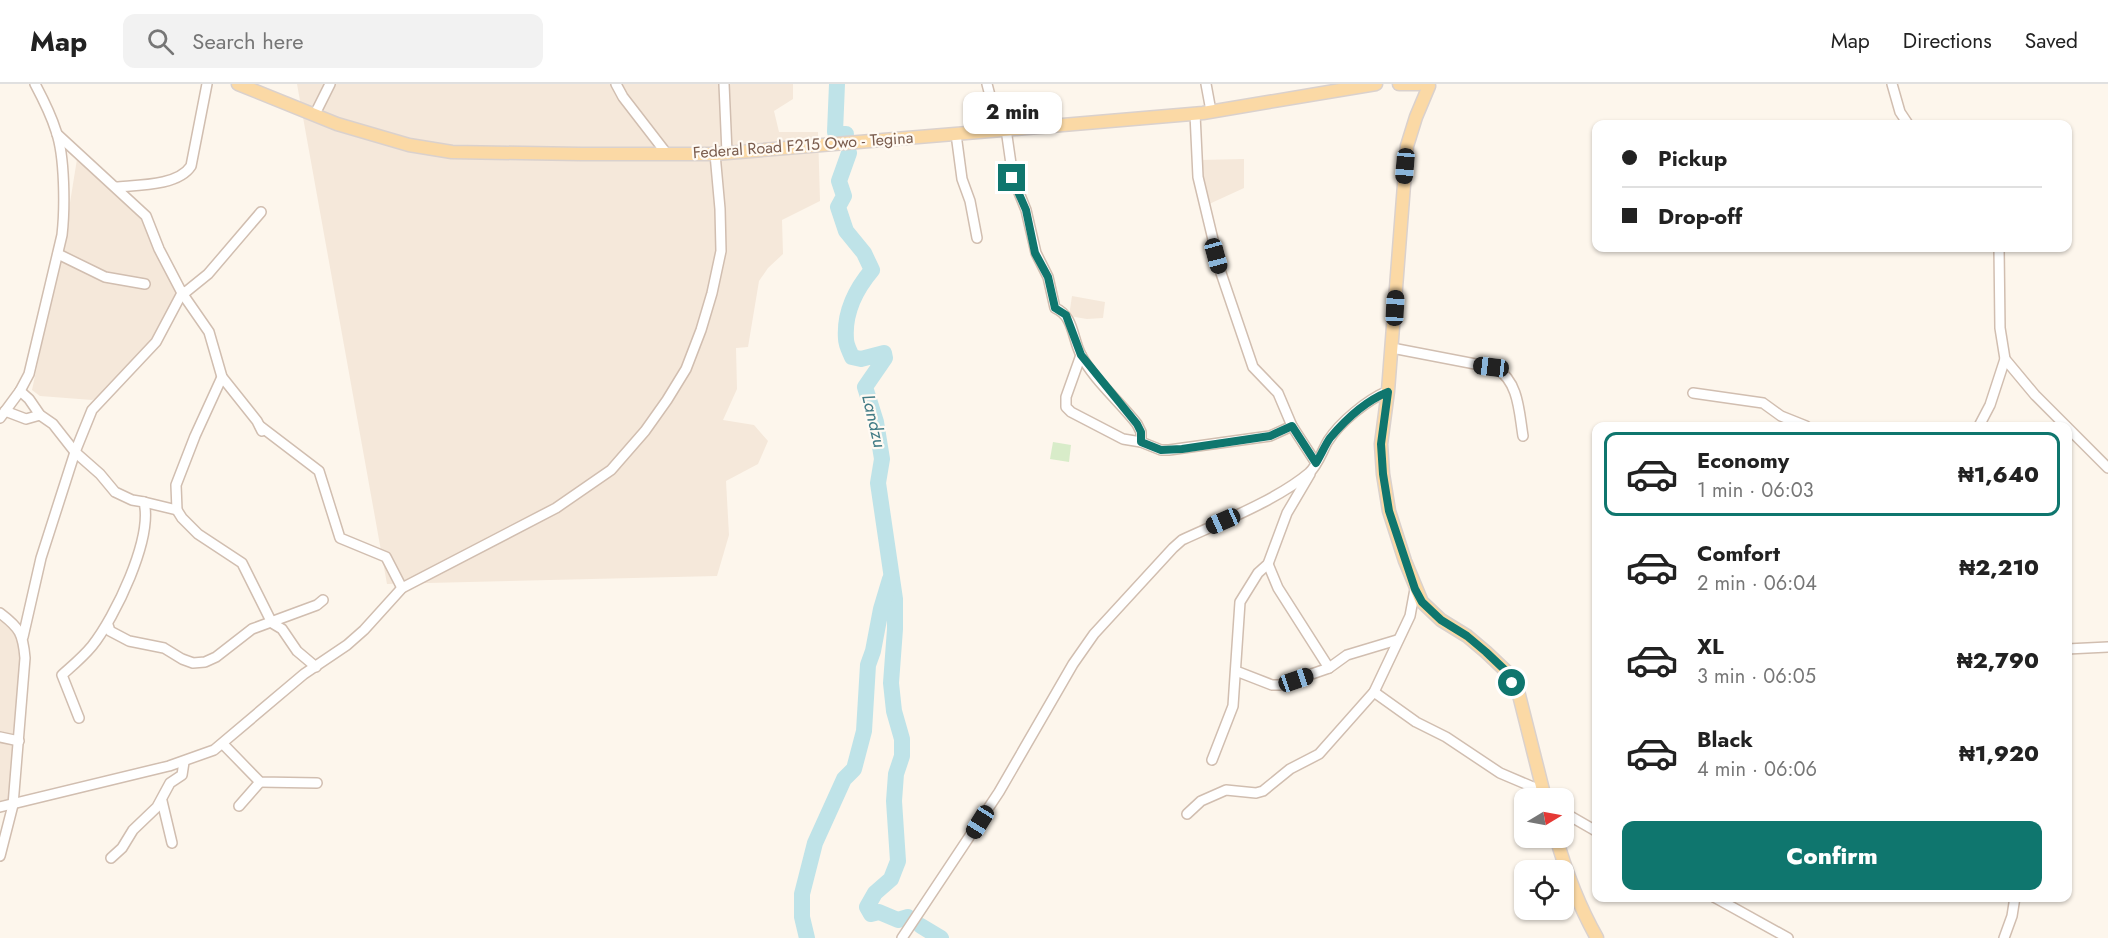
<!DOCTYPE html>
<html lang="en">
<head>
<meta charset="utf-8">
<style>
	:root { --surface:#fff; --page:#f2f2f2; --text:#222; --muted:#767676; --line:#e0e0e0; --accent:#0f766e }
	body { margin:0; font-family:Jost,sans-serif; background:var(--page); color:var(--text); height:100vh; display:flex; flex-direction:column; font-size:22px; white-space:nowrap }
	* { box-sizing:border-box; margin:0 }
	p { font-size:20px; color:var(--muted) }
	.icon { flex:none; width:33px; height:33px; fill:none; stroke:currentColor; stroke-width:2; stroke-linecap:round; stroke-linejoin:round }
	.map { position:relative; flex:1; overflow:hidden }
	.sheet { position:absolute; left:1592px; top:338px; width:480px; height:480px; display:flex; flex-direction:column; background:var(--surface); border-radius:12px; box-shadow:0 2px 4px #0004 }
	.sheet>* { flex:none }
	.hud { position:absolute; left:1592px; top:36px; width:480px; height:132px; border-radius:12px; box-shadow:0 2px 4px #0004; display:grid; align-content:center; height:132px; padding:0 30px; background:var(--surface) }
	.needle { width:39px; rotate:80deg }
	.controls { position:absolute; left:1514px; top:704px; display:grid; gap:12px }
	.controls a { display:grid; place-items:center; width:60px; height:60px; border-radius:12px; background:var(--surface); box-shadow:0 2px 4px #0004; font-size:30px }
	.end { position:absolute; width:27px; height:27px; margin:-14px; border:8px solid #0f766e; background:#fff; box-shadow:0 0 0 3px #fff }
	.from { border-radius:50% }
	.bubble { position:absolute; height:42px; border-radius:12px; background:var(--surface); box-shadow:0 2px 4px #0004; font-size:20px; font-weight:800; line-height:42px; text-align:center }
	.car { position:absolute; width:18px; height:36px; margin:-18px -9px; border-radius:8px; box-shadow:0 0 4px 2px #0007; background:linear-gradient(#222 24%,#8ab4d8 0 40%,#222 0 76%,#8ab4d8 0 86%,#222 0) }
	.hud b { display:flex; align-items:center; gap:21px; height:57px; font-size:22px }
	.hud b+b { border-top:2px solid var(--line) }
	.hud i { width:15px; height:15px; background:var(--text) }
	ul { padding:10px 0 0; list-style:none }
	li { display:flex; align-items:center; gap:18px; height:84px; margin:0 12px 9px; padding:0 18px; border:3px solid transparent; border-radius:12px }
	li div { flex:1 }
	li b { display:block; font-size:22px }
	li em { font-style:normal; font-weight:800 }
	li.active { border-color:var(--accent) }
	li>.icon { width:54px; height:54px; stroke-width:1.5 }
	.primary-button { display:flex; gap:12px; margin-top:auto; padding:12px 30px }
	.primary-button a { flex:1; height:69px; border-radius:12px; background:var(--accent); color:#fff; font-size:24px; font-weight:800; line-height:69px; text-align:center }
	header { display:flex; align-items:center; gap:36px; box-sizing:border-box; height:84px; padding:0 30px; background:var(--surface); border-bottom:2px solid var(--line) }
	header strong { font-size:28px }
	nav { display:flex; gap:33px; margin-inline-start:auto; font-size:21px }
	.search { width:420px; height:54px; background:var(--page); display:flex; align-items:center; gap:15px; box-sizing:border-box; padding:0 21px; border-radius:12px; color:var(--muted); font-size:22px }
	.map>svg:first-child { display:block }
	.residential { fill:#f5e8da }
	.green { fill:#d8ecc9 }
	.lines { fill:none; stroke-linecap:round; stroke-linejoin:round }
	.river { stroke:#bfe3e8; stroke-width:16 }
	.minor-casing { stroke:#d1beb0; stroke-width:12 }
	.major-casing { stroke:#dad1cd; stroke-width:15 }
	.minor { stroke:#fff; stroke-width:9 }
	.major { stroke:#fbd9a5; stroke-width:12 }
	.route { stroke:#0f766e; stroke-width:8 }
	.labels { text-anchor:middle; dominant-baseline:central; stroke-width:4.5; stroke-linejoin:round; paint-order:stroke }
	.street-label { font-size:16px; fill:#7a5c4d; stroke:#fffaf3 }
	.water-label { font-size:18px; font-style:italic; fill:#437c86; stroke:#fffaf3 }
</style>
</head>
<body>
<header>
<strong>Map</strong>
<div class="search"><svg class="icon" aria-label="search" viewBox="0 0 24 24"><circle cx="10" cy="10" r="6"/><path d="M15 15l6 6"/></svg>Search here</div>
<nav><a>Map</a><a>Directions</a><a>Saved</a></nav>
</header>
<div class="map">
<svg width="2108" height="854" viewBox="0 0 2108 854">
	<rect width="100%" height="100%" fill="#fdf6ec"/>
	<g class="residential">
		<polygon points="297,0 793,0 793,15 774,27 779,48 818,48 820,117 782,136 783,170 768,184 759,197 748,263 736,264 737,305 723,336 754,341 768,357 758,380 726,397 729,451 717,492 387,500"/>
		<polygon points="78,69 145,133 180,208 146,275 120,304 92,316 40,312 32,306 63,162"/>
		<polygon points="1244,75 1244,104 1207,121 1201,97 1200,76"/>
		<polygon points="1072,212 1105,218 1103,234 1087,235 1069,232"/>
		<polygon points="0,530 24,552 12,723 0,724"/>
	</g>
	<polygon class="green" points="1053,358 1071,361 1069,378 1050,375"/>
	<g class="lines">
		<g class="river">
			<polyline points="837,0 835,48 839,50 846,50"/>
			<path d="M849 69 839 97 844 112 838 123 846 147 864 169 872 186C856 205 844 229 846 255 846 261 850 268 852 273L861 275 884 269 885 274 865 303 876 338 882 375 878 399 895 515V545L891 599 894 627 902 655V672L896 690 894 717 898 777 891 795 875 809 867 823 871 830 879 828 898 836 908 833"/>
			<polyline points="921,842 941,854"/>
			<polyline points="807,854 802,833 802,810 815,759 844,695 854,685 864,647 868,581 873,567 881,525 890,495"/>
		</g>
		<g class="minor-casing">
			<g id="minor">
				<polyline points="616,0 623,13 667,70"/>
				<polyline points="724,0 727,69"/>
				<polyline points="987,0 999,46"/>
				<polyline points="1206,0 1211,27"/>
				<polyline points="1892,0 1900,28 1908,40"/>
				<polyline points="315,30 330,0"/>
				<polyline points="1195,30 1198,93 1221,189 1253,283 1278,309 1292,342"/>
				<path d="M1006 45 1013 94 1026 126 1036 169 1048 193 1055 224C1074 232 1072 254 1081 271 1093 295 1120 318 1137 340L1141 348V358"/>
				<polyline points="57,50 146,132 159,165 182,209 209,248 222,293 257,337 262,347"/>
				<polyline points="956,50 962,95 970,117 977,154"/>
				<path d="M116 103C138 101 178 102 191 82L207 0"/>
				<polyline points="1999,164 2000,244 2005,275 2035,311 2066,342"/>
				<polyline points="58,170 105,193 145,200"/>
				<path d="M1392 264 1496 284C1519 298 1519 328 1523 352"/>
				<polyline points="1081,271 1066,313 1066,323 1071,328 1123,355 1141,358 1161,366 1169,366 1270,352 1292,342 1316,379"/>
				<polyline points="222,293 195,352 176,401 177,426 182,434 198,450 242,479 272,539 282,545 297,567 316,583"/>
				<path d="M20 307 29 315 40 331 53 340 75 368 100 390 115 408 132 416 144 418C153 455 115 533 92 562 83 573 72 582 62 591L79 634"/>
				<polyline points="1693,309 1763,319 1781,332 1806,342"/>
				<polyline points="5,327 26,335 40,331"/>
				<path d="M0 334 20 307 29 290 62 151C65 125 65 72 56 47 51 31 43 15 35 0"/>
				<polyline points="260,342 319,387 340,454 386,473 402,504"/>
				<polyline points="1979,342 1990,321 2005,275"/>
				<polyline points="2067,343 2108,384"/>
				<polyline points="144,418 177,426"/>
				<polyline points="1268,480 1278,504 1329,584"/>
				<path d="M0 529C20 544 23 550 25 574L13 721 0 772"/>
				<polyline points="108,541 110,547 129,557 164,564 182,575 193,579 205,578 216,573 252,545 317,521 323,516"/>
				<polyline points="23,553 41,474 75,368 92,326 156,258 182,209 187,207 208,190 261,128"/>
				<polyline points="2067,565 2108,563"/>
				<polyline points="1236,587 1272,601 1280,601 1329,584 1347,571 1397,556"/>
				<polyline points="1374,608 1416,638 1446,653 1500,689 1533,703 1543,714"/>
				<polyline points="0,653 19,657"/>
				<polyline points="223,660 260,698 317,699"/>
				<polyline points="1212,676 1233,622 1240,518 1258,489 1268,480 1287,429 1310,390"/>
				<polyline points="162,717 172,759"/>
				<polyline points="239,722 260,698"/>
				<polyline points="0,723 169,682 214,666 304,590 347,561 364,546 402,504 556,424 611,386 645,347 667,316 686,285 701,246 712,209 721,167 720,125 715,70"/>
				<polyline points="1563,728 1596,747"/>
				<polyline points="1187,730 1201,717 1226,706 1256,709 1263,707 1290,685 1319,670 1374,608 1410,532 1415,505"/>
				<polyline points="111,774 122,764 133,746 157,723 170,699 182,691 184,678"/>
				<polyline points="1714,813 1788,854"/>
				<path d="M902 854 999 708 1073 580 1094 550 1173 464 1182 456C1221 438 1277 416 1309 389 1318 381 1322 367 1328 357 1340 338 1367 316 1388 307"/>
				<polyline points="2004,854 2012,832 2015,813"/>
			</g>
		</g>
		<g class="major-casing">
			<g id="major">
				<polyline points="238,0 337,40 409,61 452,68 581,70 715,70 1051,42 1203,29 1376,0"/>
				<polyline points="1399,0 1419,0"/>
				<polyline points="1429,2 1416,33 1407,62 1388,307 1381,360 1383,390 1389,427 1405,477 1422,518 1441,536 1467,552 1486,568 1506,587 1519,611 1545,714"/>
				<path d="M1556 753C1566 788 1579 822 1597 854"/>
			</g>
		</g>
		<use href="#minor" class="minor"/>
		<use href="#major" class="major"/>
	</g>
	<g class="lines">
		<path class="route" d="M1012 94 1026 126 1035 169 1048 193 1055 224 1066 231 1081 271 1137 340 1141 348V358L1161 366 1182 365 1270 352 1292 342 1316 379C1321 371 1325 361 1330 354 1346 335 1365 317 1388 308L1381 360 1383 390 1389 427 1415 505 1422 518 1441 536 1467 552 1486 568 1506 587 1512 599"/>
	</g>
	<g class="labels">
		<g class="street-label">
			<text transform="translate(803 61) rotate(-4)">Federal Road F215 Owo - Tegina</text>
		</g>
		<g class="water-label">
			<text transform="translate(874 337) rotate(77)">Landzu</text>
		</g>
	</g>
</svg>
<div class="controls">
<a><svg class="needle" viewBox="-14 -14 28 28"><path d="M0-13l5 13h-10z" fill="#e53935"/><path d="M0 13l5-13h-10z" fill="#767676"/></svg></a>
<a><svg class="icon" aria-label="locate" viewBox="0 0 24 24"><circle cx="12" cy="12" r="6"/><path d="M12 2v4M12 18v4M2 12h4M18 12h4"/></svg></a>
</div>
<i class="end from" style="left:1512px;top:599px"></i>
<i class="end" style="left:1012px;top:94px"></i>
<div class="bubble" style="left:963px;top:8px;width:99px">2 min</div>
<i class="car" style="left:1405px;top:82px;rotate:185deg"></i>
<i class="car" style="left:1216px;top:172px;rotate:165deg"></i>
<i class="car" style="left:1395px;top:224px;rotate:3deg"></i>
<i class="car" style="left:1491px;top:283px;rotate:277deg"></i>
<i class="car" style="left:1223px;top:437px;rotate:246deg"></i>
<i class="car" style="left:1296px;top:596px;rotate:71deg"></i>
<i class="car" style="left:980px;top:738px;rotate:212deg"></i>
<div class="hud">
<b><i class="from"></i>Pickup</b>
<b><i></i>Drop-off</b>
</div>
<section class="sheet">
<ul>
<li class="active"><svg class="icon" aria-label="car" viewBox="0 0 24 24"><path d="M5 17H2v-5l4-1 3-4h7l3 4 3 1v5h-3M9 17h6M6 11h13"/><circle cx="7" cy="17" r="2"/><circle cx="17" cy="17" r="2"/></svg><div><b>Economy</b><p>1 min · 06:03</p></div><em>₦1,640</em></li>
<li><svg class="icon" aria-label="car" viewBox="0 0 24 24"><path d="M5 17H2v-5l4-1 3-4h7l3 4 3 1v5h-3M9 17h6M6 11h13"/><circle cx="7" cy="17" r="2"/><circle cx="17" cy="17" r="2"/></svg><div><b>Comfort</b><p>2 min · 06:04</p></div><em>₦2,210</em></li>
<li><svg class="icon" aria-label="car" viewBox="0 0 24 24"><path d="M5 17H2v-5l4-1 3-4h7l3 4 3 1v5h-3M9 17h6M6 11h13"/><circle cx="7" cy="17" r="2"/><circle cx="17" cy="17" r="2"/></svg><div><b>XL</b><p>3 min · 06:05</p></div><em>₦2,790</em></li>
<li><svg class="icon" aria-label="car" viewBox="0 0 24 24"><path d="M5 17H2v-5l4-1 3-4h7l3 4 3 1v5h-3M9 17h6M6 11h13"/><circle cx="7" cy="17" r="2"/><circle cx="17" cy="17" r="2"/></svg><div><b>Black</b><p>4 min · 06:06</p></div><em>₦1,920</em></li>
</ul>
<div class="primary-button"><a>Confirm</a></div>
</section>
</div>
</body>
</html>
